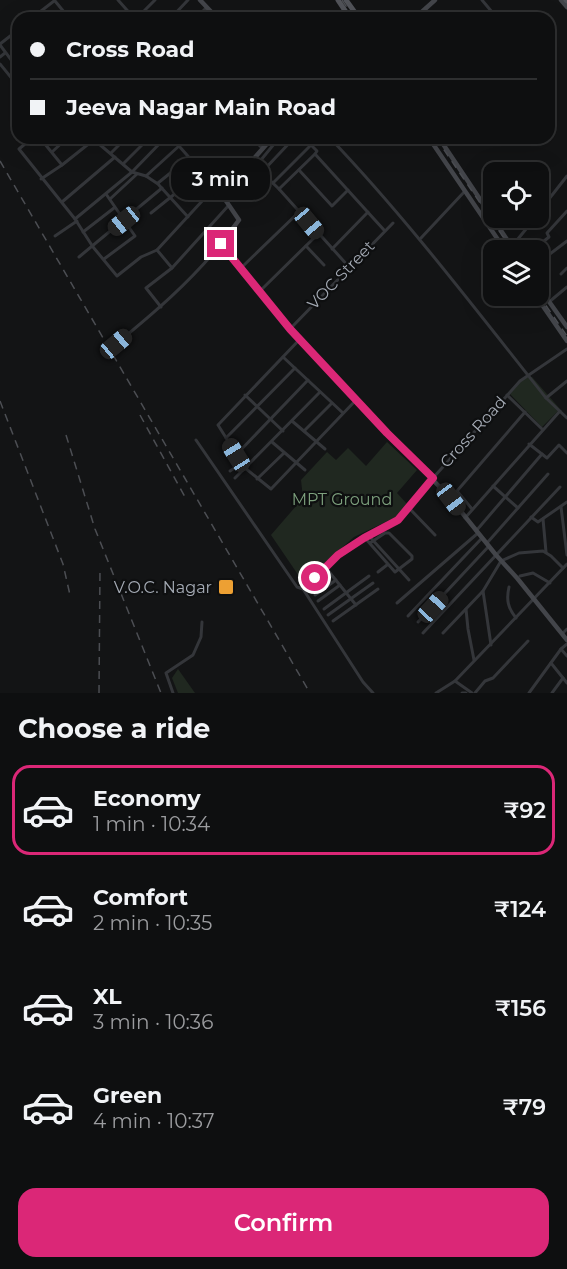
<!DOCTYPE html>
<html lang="en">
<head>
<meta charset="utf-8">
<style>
	:root { --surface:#0e0f10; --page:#1c1d1e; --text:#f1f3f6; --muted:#9b9c9f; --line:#2e2f30; --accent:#db2777 }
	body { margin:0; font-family:Montserrat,sans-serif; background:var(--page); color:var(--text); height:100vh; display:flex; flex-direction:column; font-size:22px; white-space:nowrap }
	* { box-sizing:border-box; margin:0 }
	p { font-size:20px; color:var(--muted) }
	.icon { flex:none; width:33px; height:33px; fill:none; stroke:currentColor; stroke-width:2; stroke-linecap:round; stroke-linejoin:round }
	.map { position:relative; height:693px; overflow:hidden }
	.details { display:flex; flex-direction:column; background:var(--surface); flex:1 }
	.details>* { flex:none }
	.hud { position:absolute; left:12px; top:12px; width:543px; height:132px; border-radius:18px; box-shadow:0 6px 24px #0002,0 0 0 2px var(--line); display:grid; align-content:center; height:132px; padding:0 18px; background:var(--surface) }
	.controls { position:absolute; left:483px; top:162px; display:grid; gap:12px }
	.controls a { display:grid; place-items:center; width:66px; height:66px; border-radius:12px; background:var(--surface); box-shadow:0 6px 24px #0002,0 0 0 2px var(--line); font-size:30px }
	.end { position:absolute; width:27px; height:27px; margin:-14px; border:8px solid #db2777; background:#fff; box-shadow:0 0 0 3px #fff }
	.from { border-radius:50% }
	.bubble { position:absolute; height:42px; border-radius:18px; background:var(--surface); box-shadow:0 6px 24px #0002,0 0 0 2px var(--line); font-size:20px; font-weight:600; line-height:42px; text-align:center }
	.car { position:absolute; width:18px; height:36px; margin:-18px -9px; border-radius:8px; box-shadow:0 0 4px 2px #0007; background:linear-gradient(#222 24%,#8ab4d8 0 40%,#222 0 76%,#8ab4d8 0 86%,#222 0) }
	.hud b { display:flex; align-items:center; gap:21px; height:57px; font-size:22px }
	.hud b+b { border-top:2px solid var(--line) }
	.hud i { width:15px; height:15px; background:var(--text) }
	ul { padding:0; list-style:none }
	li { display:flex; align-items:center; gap:18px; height:90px; margin:0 12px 9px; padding:0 6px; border:3px solid transparent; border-radius:18px }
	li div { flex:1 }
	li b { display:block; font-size:22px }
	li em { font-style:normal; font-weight:600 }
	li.active { border-color:var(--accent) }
	li>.icon { width:54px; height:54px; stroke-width:1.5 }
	h2 { padding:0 18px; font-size:27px; line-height:72px }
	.primary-button { display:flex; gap:12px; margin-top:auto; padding:12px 18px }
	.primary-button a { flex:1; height:69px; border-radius:18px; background:var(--accent); color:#fff; font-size:24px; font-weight:600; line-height:69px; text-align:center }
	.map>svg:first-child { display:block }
	.green { fill:#202820 }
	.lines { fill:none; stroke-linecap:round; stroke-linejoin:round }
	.street { stroke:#34363a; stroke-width:3 }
	.secondary { stroke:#43454a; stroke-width:4.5 }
	.primary { stroke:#515359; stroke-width:5 }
	.rail { stroke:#4c4e53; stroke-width:1.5; stroke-dasharray:8 6; stroke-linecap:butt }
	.route { stroke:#db2777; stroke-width:8 }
	.poi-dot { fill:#eda033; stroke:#0e0f10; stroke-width:2 }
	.labels { text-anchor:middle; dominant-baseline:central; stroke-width:4.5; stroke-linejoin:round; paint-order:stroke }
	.street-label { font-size:16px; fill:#a5abb5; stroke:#0e0f10 }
	.park-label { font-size:16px; fill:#7da07d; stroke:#0e0f10 }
	.poi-label { font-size:16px; fill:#a5abb5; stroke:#0e0f10; text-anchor:end }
</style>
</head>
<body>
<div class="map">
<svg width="567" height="693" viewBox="0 0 567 693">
	<rect width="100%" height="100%" fill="#131415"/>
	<g class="green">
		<polygon points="532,377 560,409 542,427 510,394 524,378"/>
		<polygon points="387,442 417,470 397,493 407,504 396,517 354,537 303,582 271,535 303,498 301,480 327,452 336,460 348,448 366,466"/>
		<polygon points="178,669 195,693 178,693 172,678"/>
	</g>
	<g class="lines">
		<g class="street">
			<polyline points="118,0 134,18"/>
			<polyline points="482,0 497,18"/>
			<polyline points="55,1 69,18"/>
			<polyline points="32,18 54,1"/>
			<polyline points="54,18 62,11"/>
			<polyline points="137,18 155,0"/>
			<polyline points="171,18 188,0"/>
			<polyline points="196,18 207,7"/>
			<polyline points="0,44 18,30"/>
			<polyline points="0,45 18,69"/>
			<polyline points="0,57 5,53"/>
			<polyline points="0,64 18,86"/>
			<polyline points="32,138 19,149 75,219 93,247 117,276 141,257 157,250 215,187"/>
			<polyline points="40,138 62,165"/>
			<polyline points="92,138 132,172 146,176 158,184 188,217"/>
			<polyline points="172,138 222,195"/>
			<polyline points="252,138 263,149"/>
			<polyline points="304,138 317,151 315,154"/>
			<path d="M330 138C408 220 476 310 546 398L567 418"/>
			<polyline points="52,152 67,138"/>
			<polyline points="111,153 126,138"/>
			<polyline points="252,163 279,189 349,267"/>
			<polyline points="123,164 149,138"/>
			<polyline points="256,166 279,138"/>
			<polyline points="299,170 332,206 348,190"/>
			<polyline points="262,172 294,138"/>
			<polyline points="146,176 179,146"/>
			<polyline points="41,179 62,165 96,138"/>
			<polyline points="158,183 189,158"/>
			<polyline points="273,183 311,145"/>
			<polyline points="279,189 315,154 384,230"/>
			<polyline points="110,199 137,174"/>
			<polyline points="62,202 115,157"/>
			<polyline points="151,213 202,172"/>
			<polyline points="538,213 567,176"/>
			<polyline points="75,219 132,172 165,138"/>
			<polyline points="83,232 114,208"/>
			<polyline points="55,236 77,221"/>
			<polyline points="421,238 465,191"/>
			<polyline points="306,246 324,265"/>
			<polyline points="332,249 368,212"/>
			<polyline points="157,250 172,268"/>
			<polyline points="509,250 535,218"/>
			<polyline points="533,250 549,237 547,233 567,211"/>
			<polyline points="79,257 162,188"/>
			<polyline points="104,259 135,236 106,194"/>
			<polyline points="538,263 567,241"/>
			<polyline points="241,268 299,212"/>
			<polyline points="561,274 567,268"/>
			<polyline points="260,291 318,234"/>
			<polyline points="549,302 567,287"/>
			<polyline points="161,307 146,288 172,268 229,205"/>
			<polyline points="290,329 393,223"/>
			<polyline points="300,339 218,425 245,468 271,489 356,400"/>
			<path d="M116 344C155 312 189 283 221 244"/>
			<polyline points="283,357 343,413"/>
			<polyline points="245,395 283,431"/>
			<polyline points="507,395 542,429"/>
			<polyline points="546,398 567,381"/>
			<polyline points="292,421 325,449"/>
			<polyline points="304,431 332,403"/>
			<polyline points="226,438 295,368"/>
			<polyline points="196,440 297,587 303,589 363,682 373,693"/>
			<polyline points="272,442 305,470"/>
			<polyline points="529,444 547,458 559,445 567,453"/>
			<polyline points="236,455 308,380"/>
			<polyline points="230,471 242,463"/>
			<polyline points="235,478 320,392"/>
			<polyline points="257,479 284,453"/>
			<polyline points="493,486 518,508"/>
			<polyline points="561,507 567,555"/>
			<polyline points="409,508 435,535"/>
			<polyline points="472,509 457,491 525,412"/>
			<polyline points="531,517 538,522 567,502"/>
			<polyline points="465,518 560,411"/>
			<polyline points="543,519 546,552"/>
			<polyline points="476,531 542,454"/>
			<polyline points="369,536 409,580"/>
			<polyline points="365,538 395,572 412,559 412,556 389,533 385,533 370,543"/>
			<polyline points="487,543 548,474"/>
			<polyline points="326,568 356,605"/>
			<polyline points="378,572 387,565"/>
			<polyline points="520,576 533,573 550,583"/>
			<path d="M509 587C506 600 508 608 516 618"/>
			<polyline points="303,589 338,555 365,538 398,521 433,478 520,381 567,349"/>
			<polyline points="483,591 491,645"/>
			<polyline points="315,595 336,580"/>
			<polyline points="318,601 340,585"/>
			<polyline points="397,603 478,533"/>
			<polyline points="324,609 369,576"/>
			<polyline points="466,609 468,629 474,660"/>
			<polyline points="328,615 373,583"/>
			<polyline points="408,616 482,538"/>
			<polyline points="333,621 378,589"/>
			<polyline points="418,622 489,546"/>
			<polyline points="423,633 560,487"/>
			<polyline points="443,633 483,591 501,561 519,553 543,551 551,556 563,568"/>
			<polyline points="562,634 567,629"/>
			<polyline points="561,649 567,656"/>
			<polyline points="551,663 567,683"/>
			<polyline points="455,681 472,693"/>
			<polyline points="173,693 166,673 193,655 201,637 202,622"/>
			<polyline points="436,693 455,681 567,564"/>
			<polyline points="462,693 466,693"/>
			<polyline points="475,693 485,681 493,678 528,641"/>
			<polyline points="529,693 561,649 567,644"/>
			<polyline points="552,693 563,678"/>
		</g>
		<g class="secondary">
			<polyline points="200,0 217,18"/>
			<polyline points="561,0 567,7"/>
			<polyline points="415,18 435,0"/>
			<polyline points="272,138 222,195 239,220 221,244 290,329 451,499 496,555 517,578 567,640"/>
			<polyline points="429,138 505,250"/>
			<polyline points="439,138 514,250"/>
			<polyline points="538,286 567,327"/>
			<polyline points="536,296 567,341"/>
		</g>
		<g class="primary">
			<polyline points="338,0 350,18"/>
			<polyline points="346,0 359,18"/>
			<polyline points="566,0 567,1"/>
		</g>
		<g class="rail">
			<polyline points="342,0 354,18"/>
			<polyline points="436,138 512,250"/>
			<polyline points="0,161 310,693"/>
			<polyline points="538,294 567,336"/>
			<polyline points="0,401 63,564 70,595"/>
			<polyline points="140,415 185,497"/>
			<polyline points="66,435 95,529 161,693"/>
			<polyline points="99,693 100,569"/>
		</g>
	</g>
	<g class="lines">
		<polyline class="route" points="221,244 290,329 387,433 433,478 398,520 364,538 338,555 315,578"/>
	</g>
	<rect class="poi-dot" x="218" y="579" width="16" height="16" rx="3"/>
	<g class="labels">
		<g class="street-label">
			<text transform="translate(341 275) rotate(-46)">VOC Street</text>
			<text transform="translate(473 432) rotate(-48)">Cross Road</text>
		</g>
		<g class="park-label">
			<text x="342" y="499">MPT Ground</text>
		</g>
		<g class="poi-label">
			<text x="212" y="587">V.O.C. Nagar</text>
		</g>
	</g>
</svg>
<div class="controls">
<a><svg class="icon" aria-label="locate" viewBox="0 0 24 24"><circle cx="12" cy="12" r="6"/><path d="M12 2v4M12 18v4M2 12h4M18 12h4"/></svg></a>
<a><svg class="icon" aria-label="layers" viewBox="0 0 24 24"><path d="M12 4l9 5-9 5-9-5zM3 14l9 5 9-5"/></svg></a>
</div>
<i class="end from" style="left:315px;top:578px"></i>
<i class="end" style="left:221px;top:244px"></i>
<div class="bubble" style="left:171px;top:158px;width:99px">3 min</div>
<i class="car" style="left:124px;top:221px;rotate:231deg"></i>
<i class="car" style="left:309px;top:223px;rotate:140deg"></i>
<i class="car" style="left:116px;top:344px;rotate:50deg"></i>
<i class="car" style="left:236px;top:455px;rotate:328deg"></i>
<i class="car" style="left:451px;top:499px;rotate:143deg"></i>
<i class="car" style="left:433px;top:607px;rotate:43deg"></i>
<div class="hud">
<b><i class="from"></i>Cross Road</b>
<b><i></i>Jeeva Nagar Main Road</b>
</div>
</div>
<section class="details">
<h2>Choose a ride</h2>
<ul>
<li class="active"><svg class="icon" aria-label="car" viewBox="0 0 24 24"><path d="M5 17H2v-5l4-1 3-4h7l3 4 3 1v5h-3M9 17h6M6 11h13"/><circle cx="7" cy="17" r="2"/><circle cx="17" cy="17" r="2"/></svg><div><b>Economy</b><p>1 min · 10:34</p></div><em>₹92</em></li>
<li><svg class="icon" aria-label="car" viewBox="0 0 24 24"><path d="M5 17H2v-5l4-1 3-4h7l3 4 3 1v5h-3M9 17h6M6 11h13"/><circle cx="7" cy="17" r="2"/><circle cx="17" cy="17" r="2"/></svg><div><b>Comfort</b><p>2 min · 10:35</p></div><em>₹124</em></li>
<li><svg class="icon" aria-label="car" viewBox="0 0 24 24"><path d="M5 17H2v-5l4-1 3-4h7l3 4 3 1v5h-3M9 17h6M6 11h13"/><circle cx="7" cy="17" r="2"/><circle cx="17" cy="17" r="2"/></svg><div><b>XL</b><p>3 min · 10:36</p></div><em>₹156</em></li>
<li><svg class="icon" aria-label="car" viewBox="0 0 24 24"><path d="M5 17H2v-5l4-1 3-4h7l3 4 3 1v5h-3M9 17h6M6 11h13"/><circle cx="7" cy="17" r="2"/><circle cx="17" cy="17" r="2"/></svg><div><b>Green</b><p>4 min · 10:37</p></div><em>₹79</em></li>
</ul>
<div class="primary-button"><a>Confirm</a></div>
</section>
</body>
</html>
